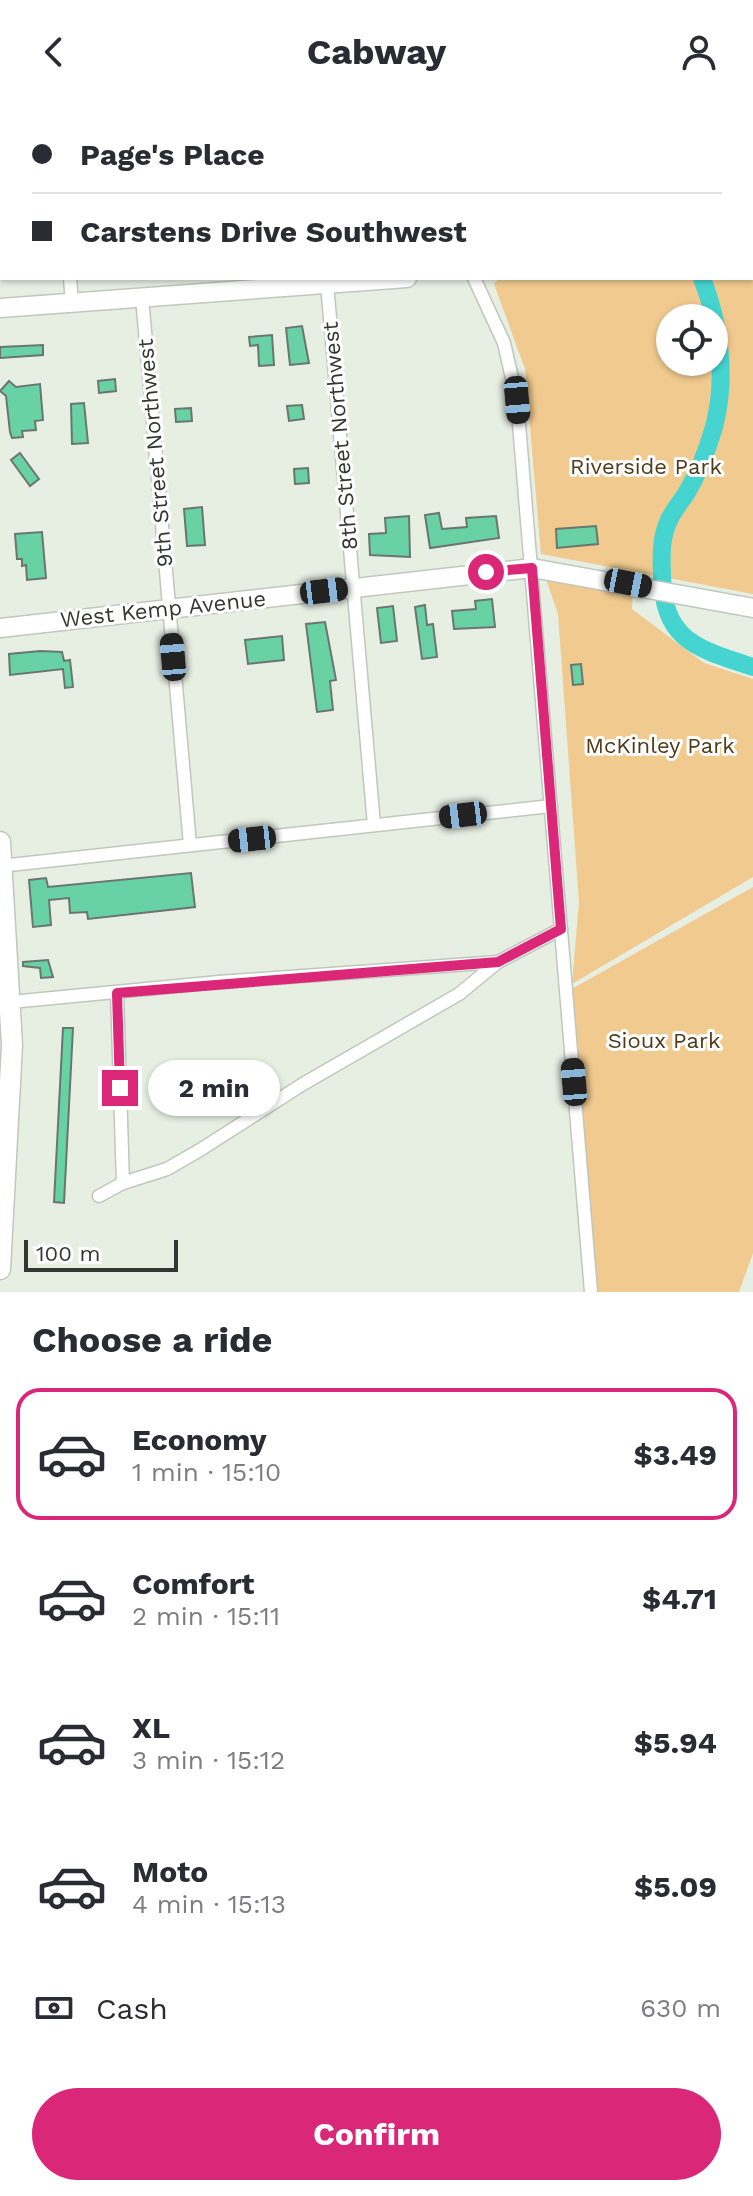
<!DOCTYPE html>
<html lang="en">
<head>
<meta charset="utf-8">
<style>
	:root { --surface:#fff; --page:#f2f2f3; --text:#2b2b33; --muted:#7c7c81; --line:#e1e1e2; --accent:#db2777 }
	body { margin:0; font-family:"Work Sans",sans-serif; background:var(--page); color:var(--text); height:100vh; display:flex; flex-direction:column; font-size:30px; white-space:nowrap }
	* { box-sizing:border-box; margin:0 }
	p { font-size:26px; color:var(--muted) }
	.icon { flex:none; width:44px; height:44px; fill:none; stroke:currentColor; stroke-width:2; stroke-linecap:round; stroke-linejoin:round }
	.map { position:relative; height:1188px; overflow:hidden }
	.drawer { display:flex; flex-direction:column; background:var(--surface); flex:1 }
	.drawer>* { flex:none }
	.top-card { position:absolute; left:0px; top:0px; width:754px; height:176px; box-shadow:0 2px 6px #0004; display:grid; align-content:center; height:176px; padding:0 32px; background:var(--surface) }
	.fabs { position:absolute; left:656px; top:200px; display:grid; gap:16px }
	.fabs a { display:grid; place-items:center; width:72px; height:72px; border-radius:50%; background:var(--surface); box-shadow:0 2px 6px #0004; font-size:40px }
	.scale { position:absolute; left:24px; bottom:20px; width:154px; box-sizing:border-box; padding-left:8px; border:4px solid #333631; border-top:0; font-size:22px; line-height:28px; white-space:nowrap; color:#333631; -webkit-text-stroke:6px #fff; paint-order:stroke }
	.end { position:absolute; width:36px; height:36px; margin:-18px; border:10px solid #db2777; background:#fff; box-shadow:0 0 0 4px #fff }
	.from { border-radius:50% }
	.bubble { position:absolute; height:56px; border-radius:28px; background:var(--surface); box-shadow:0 2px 6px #0004; font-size:26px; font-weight:700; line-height:56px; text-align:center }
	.car { position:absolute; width:24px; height:48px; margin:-24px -12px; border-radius:10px; box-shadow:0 0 6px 2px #0007; background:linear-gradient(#222 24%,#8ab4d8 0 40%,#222 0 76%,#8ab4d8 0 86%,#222 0) }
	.top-card b { display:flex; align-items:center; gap:28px; height:76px; font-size:30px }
	.top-card b+b { border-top:2px solid var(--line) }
	.top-card i { width:20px; height:20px; background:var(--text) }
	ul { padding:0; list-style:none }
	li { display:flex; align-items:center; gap:24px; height:132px; margin:0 16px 12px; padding:0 16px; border:4px solid transparent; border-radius:24px }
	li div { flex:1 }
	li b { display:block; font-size:30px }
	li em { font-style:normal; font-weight:700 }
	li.current { border-color:var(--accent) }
	li>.icon { width:72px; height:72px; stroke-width:1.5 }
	h2 { padding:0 32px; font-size:36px; line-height:96px }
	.pay { display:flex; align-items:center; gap:20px; height:88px; padding:0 32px; font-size:30px }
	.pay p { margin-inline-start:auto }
	.action { display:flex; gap:16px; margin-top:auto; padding:16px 32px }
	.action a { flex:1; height:92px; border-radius:48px; background:var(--accent); color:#fff; font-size:32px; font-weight:700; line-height:92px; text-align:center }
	header { display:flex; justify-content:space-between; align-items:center; height:104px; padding:0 32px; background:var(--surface); font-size:36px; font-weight:700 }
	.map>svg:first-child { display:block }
	.green { fill:#f1ca8f; fill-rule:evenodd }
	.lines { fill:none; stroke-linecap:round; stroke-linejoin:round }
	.river { stroke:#46d4d0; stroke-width:18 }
	.building { fill:#68d2a5; stroke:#6a7670; stroke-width:2 }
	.minor-casing { stroke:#c0c7bc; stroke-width:15 }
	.secondary-casing { stroke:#c0c7bc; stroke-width:21 }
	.primary-casing { stroke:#c0c7bc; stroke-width:23 }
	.minor { stroke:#fff; stroke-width:12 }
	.secondary { stroke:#fff; stroke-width:18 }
	.primary { stroke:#fff; stroke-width:20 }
	.route { stroke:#db2777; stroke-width:10 }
	.labels { text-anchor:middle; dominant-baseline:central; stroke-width:6; stroke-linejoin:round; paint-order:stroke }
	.street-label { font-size:22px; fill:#333631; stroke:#fff }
	.park-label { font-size:22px; fill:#503a17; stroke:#fff }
</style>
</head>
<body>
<header><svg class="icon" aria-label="back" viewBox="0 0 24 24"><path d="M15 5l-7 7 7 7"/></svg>Cabway<svg class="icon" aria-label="person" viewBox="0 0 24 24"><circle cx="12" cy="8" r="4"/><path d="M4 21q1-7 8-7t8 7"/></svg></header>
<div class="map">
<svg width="753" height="1188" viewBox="0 0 753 1188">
	<rect width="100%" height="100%" fill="#e7efe3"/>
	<g class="green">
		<polygon points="409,0 753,0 753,133 752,2"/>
		<path d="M753 158V490L541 450 525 265 494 180 498 175 752 174ZM670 214H714V258H670Z"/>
		<polygon points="558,473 633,488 632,505 704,559 753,575 753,773 572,880 579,798 558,510 547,478"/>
		<polygon points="753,783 753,1149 739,1188 597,1188 570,886"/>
	</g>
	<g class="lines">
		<g class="river">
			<polyline points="636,0 637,2"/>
			<path d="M702 174C720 221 727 274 714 323 707 347 698 370 686 390 680 399 673 407 669 416 661 433 661 451 662 470 663 537 696 544 753 563"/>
		</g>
	</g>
	<g class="building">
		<polygon points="302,222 309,259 290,261 286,224"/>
		<polygon points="272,231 274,261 259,262 258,241 250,242 249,233"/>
		<polygon points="43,241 43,251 0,254 0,243"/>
		<polygon points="115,275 116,287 99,289 98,277"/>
		<polygon points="9,277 16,283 40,280 43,316 35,317 36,326 22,327 23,333 12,334 10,328 6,292 0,287"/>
		<polygon points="84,299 88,339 72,340 71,300"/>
		<polygon points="302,301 304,315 289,317 287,302"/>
		<polygon points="191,304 192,317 176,318 175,305"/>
		<polygon points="20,349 39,375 30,382 11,356"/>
		<polygon points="308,364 309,379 295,380 294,365"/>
		<polygon points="202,403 205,441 187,442 184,405"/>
		<polygon points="439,409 442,425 467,423 466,414 496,412 499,434 430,444 425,411"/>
		<polygon points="409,412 410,453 370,451 369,430 386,429 385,414"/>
		<polygon points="596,422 598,440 557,444 556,425"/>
		<polygon points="42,428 46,474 27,476 26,461 22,462 22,455 17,455 15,430"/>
		<polygon points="492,495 495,523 454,525 452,507 476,505 475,497"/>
		<polygon points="425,501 427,521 433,520 437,553 422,555 415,503"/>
		<polygon points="393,502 397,537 381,539 377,504"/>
		<polygon points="325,518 336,576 330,577 333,606 317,608 306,520"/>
		<polygon points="282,532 284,556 248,560 245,536"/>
		<polygon points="40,547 62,548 64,557 70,556 73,583 65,584 63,565 10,571 9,550"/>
		<polygon points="581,560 583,580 573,581 571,561"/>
		<polygon points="191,769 195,803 88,815 87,808 70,809 69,794 49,796 51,821 33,823 29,776 46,774 48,783"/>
		<polygon points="48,856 53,873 41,874 40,864 23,862 23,858"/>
		<polygon points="63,924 73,924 64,1099 54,1098"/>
	</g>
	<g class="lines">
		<g class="minor-casing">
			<g id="minor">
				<polyline points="56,0 56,2"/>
				<polyline points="253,0 254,2"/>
				<polyline points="397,0 398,2"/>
				<polyline points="190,2 217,0"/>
				<polyline points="0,17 2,17"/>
				<polyline points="70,174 72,199"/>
				<polyline points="474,174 504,239 517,296 591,1188"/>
				<polyline points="327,180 374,721"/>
				<polyline points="142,193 190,741"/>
				<polyline points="0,762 551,702"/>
				<polyline points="117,889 123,1079"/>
				<polyline points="11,898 219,878 498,858"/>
				<polyline points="99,1092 123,1079 167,1065 200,1046 303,980 459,890 498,858 561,825"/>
			</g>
		</g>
		<g class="secondary-casing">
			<g id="secondary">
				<polyline points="752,144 753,144"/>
				<polyline points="0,204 407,174"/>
				<polyline points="0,524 532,464 753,504"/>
			</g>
		</g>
		<g class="primary-casing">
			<polyline id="primary" points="0,738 12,941 0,1165"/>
		</g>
		<use href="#minor" class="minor"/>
		<use href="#secondary" class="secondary"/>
		<use href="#primary" class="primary"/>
	</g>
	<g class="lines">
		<polyline class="route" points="120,984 117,889 498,858 561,825 532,464 486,468"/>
	</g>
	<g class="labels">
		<g class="street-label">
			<text transform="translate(340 332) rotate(-95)">8th Street Northwest</text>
			<text transform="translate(155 349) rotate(-95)">9th Street Northwest</text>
			<text transform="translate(163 505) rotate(-6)">West Kemp Avenue</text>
		</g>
		<g class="park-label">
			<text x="646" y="362">Riverside Park</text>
			<text x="660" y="641">McKinley Park</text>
			<text x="664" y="936">Sioux Park</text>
		</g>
	</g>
</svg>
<div class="fabs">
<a><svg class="icon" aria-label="locate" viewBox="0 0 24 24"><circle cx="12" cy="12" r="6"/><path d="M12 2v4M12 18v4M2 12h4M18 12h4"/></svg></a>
</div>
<div class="scale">100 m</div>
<i class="end from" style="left:486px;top:468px"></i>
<i class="end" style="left:120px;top:984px"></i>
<div class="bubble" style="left:148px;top:956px;width:132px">2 min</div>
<i class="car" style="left:517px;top:296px;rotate:175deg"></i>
<i class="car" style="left:628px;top:479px;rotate:101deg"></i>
<i class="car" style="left:324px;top:487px;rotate:83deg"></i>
<i class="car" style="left:173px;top:553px;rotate:355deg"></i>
<i class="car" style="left:463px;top:711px;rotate:263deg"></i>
<i class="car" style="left:252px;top:735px;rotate:264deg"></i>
<i class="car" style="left:574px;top:978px;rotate:355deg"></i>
<div class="top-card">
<b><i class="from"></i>Page's Place</b>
<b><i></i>Carstens Drive Southwest</b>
</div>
</div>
<section class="drawer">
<h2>Choose a ride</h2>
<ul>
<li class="current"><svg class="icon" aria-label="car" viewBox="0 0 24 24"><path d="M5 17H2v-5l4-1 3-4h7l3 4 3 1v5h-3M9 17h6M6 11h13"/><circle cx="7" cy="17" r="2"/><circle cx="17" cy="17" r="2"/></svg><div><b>Economy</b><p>1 min · 15:10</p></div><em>$3.49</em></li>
<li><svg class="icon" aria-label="car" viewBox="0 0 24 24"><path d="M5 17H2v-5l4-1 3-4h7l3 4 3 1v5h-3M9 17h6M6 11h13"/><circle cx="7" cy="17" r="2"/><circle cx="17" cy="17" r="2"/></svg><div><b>Comfort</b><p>2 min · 15:11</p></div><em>$4.71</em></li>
<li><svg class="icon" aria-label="car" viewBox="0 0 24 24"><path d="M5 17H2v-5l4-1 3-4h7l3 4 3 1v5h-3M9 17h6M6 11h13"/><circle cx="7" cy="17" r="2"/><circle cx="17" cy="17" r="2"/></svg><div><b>XL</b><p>3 min · 15:12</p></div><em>$5.94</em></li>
<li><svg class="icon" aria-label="car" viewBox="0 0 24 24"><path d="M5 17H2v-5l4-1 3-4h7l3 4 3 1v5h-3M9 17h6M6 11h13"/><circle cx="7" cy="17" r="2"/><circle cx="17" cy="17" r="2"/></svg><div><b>Moto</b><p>4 min · 15:13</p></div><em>$5.09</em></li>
</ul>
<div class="pay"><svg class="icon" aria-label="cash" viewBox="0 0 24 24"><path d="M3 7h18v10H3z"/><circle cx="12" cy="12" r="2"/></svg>Cash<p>630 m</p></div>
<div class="action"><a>Confirm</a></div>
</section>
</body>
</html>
